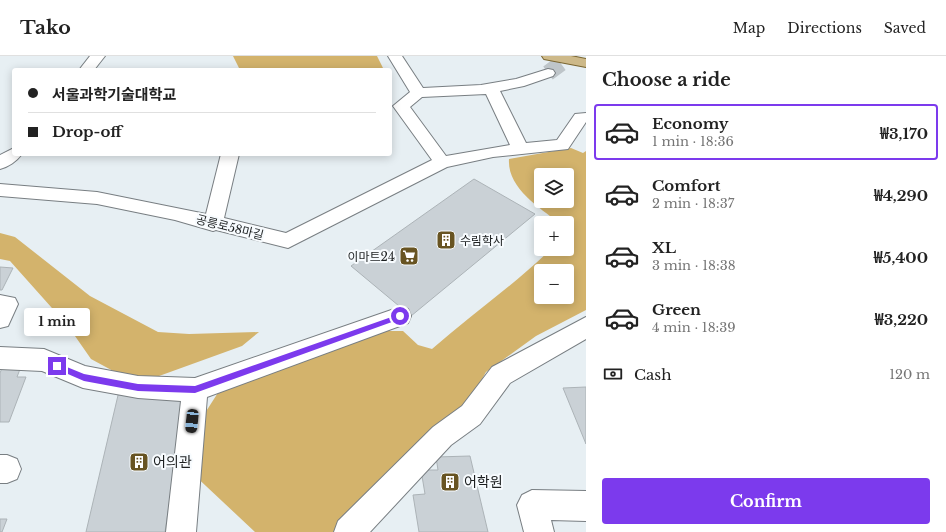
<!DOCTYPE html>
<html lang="en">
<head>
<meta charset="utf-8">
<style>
	:root { --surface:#fff; --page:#f6f6f6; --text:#222; --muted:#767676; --line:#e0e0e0; --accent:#7c3aed }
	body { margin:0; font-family:"Libre Baskerville","Noto Sans KR",serif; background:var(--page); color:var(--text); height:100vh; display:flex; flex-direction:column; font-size:15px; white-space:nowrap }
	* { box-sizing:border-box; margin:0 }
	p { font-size:13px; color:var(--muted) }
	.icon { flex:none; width:22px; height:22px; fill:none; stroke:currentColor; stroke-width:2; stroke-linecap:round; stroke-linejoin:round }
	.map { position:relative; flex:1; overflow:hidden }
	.panel { display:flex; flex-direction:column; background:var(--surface); width:360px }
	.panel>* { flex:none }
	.top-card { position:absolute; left:12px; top:12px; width:380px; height:88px; border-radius:4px; box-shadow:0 2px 10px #0003; display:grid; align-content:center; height:88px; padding:0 16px; background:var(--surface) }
	.buttons { position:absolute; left:534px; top:112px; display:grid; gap:8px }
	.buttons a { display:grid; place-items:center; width:40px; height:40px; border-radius:4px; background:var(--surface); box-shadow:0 2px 10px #0003; font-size:20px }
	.end { position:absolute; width:18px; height:18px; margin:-9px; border:5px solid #7c3aed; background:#fff; box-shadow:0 0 0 2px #fff }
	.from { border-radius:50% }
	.bubble { position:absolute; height:28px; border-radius:4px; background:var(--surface); box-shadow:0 2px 10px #0003; font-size:13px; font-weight:700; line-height:28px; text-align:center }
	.car { position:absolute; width:12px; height:24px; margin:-12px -6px; border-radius:5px; box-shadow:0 0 3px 1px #0007; background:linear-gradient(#222 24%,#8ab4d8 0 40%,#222 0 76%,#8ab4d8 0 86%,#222 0) }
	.top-card b { display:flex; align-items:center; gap:14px; height:38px; font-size:15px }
	.top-card b+b { border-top:1px solid var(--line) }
	.top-card i { width:10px; height:10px; background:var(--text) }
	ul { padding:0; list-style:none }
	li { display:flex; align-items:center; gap:12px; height:56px; margin:0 8px 6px; padding:0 8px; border:2px solid transparent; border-radius:4px }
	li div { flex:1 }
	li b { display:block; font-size:15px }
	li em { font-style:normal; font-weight:700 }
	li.active { border-color:var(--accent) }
	li>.icon { width:36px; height:36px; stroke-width:1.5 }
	h2 { padding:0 16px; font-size:18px; line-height:48px }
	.pay { display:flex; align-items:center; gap:10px; height:44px; padding:0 16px; font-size:15px }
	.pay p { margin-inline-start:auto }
	.primary-button { display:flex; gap:8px; margin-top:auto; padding:8px 16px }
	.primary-button a { flex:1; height:46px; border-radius:4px; background:var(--accent); color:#fff; font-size:16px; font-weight:700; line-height:46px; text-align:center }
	header { display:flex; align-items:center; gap:24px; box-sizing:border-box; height:56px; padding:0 20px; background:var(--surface); border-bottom:1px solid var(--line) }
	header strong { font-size:19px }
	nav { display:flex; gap:22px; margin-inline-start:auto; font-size:14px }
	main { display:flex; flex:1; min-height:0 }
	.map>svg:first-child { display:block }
	.forest { fill:#d3b36c; fill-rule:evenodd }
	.building { fill:#cad1d6; stroke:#acb3b7 }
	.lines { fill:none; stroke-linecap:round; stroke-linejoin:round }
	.minor-tunnel { stroke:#bec5c9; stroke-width:16; stroke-dasharray:16 8; stroke-linecap:butt }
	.minor-casing { stroke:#787e82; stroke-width:2 }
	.major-casing { stroke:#796531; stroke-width:2 }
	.minor { fill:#fff; fill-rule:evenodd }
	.major { fill:#cdb989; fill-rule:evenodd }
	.route { fill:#7c3aed }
	.labels { text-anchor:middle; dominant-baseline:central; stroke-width:4; stroke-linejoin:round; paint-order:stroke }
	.street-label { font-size:12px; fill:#1c1f20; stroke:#f7fbfe }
	.poi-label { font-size:12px; fill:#1c1f20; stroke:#f7fbfe; text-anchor:start }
	.near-poi-label { font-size:14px; fill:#1c1f20; stroke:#f7fbfe; text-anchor:start }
</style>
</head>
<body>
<header>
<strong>Tako</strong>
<nav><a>Map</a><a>Directions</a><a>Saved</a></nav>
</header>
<main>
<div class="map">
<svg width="586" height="476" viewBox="0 0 586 476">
	<rect width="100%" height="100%" fill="#e7eff3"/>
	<g class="forest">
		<polygon points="233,0 377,0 384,14 240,14"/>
		<path d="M571 92 583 97 586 95V254L536 280 486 316 460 363 335 476H255L190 415 205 357 221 332 375 275H403L418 289 432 293C471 259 514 229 551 193H567V178L569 175 567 174V167H559C539 151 507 132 509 103ZM541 119H567V145H541ZM541 215H567V241H541Z"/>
		<polygon points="0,177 15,181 90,240 158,276 189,278 259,276 242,290 148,324 115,316 91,303 68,270 10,205 0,203"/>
	</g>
	<g class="building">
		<polygon points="474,123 535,158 411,260 351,210"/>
		<polygon points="0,211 13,212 2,234 0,234"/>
		<polygon points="2,312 20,313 17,321 26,321 9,366 0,366 0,317"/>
		<polygon points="586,331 586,388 563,332"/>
		<polygon points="119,335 186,335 165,476 86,476"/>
		<polygon points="470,400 488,476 419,476 413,439 425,438 421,414 438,414 436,401"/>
		<polygon points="0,463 7,463 2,476 0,476"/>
	</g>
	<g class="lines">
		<polyline class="minor-tunnel" points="548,17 571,0"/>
		<g class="minor-casing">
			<g id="minor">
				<polygon points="90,0 105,0 94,14 79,14"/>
				<path d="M388 0H402L423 32 481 29 516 23 548 13 553 14 555 17 553 20 524 30 500 35 526 87 557 84 575 58 586 57V66L568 93 493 101 447 111 288 192 216 174 213 175 175 164 97 148 0 140V128L97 136 206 158 221 98H239L224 162 286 177 432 104 393 50 410 36ZM486 38 510 89 446 100 410 51 422 41Z"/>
				<path d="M14 92V98H22C17 105 8 111 0 113V99Z"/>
				<polygon points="0,239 15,242 18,248 8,270 0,272"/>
				<polygon points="400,251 408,253 411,260 408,267 207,341 196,476 166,476 181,345 138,342 83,332 42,315 0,313 0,291 44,293 85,310 138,320 195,322"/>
				<polygon points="586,261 586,283 510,327 480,368 451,389 370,476 334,476 338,465 433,371 462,350 492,311"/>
				<polygon points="0,399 7,399 17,403 21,413 17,423 7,427 0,427"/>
				<polygon points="532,434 586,435 586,465 551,464 554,476 524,476 517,449 522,439"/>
			</g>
		</g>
		<g class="major-casing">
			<polygon id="major" points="542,0 571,0 586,3 586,11 544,3"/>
		</g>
		<use href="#minor" class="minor"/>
		<use href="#major" class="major"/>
	</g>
	<polygon class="route" points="400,258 403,258 403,262 195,337 138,335 84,325 54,312 53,310 57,307 84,318 138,328 195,330"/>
	<defs>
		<g id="building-square" transform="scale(1)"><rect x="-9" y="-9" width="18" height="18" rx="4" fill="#685422" stroke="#f7fbfe"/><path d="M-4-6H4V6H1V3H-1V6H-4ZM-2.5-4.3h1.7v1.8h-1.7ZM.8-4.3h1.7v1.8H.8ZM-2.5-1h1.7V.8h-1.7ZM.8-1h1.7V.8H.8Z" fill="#fff"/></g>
		<g id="supermarket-square" transform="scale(1)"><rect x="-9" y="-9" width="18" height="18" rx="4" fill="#685422" stroke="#f7fbfe"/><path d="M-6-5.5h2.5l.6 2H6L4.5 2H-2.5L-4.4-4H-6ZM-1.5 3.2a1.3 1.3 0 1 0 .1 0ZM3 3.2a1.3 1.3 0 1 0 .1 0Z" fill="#fff"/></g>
	</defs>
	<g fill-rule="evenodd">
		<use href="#building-square" x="446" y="184"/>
		<use href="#supermarket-square" x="409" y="200"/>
		<use href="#building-square" x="139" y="406"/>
		<use href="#building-square" x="450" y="426"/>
	</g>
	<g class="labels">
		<g class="street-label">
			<text transform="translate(230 171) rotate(14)">공릉로58마길</text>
		</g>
		<g class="poi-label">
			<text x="460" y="184">수림학사</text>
			<text x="395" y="200" text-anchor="end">이마트24</text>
		</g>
		<g class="near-poi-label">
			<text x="153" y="406">어의관</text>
			<text x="464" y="426">어학원</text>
		</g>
	</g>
</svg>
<div class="buttons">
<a><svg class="icon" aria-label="layers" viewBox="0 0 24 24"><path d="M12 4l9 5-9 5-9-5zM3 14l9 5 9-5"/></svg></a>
<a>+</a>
<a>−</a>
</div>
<i class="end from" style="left:400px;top:260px"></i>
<i class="end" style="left:57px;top:310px"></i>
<div class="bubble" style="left:24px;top:252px;width:66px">1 min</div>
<i class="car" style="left:192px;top:365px;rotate:186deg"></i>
<div class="top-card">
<b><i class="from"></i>서울과학기술대학교</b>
<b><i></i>Drop-off</b>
</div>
</div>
<section class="panel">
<h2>Choose a ride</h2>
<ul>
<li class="active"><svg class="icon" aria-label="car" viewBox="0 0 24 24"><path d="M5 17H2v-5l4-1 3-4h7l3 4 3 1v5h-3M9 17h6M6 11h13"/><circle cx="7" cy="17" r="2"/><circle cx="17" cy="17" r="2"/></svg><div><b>Economy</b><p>1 min · 18:36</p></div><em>₩3,170</em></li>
<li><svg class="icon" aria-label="car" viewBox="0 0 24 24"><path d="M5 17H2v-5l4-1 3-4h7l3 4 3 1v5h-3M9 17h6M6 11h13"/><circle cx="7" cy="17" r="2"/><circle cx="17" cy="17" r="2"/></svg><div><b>Comfort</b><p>2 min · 18:37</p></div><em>₩4,290</em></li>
<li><svg class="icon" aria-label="car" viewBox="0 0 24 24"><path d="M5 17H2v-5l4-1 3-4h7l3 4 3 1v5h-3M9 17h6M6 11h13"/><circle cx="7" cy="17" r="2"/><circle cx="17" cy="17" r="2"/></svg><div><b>XL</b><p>3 min · 18:38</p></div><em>₩5,400</em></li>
<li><svg class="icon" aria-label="car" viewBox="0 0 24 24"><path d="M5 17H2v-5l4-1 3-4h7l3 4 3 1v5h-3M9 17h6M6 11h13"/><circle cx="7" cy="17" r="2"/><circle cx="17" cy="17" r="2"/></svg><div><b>Green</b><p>4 min · 18:39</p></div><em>₩3,220</em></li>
</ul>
<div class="pay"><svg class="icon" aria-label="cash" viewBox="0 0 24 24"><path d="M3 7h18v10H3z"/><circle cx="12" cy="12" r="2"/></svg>Cash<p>120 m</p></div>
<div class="primary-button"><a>Confirm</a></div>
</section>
</main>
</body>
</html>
